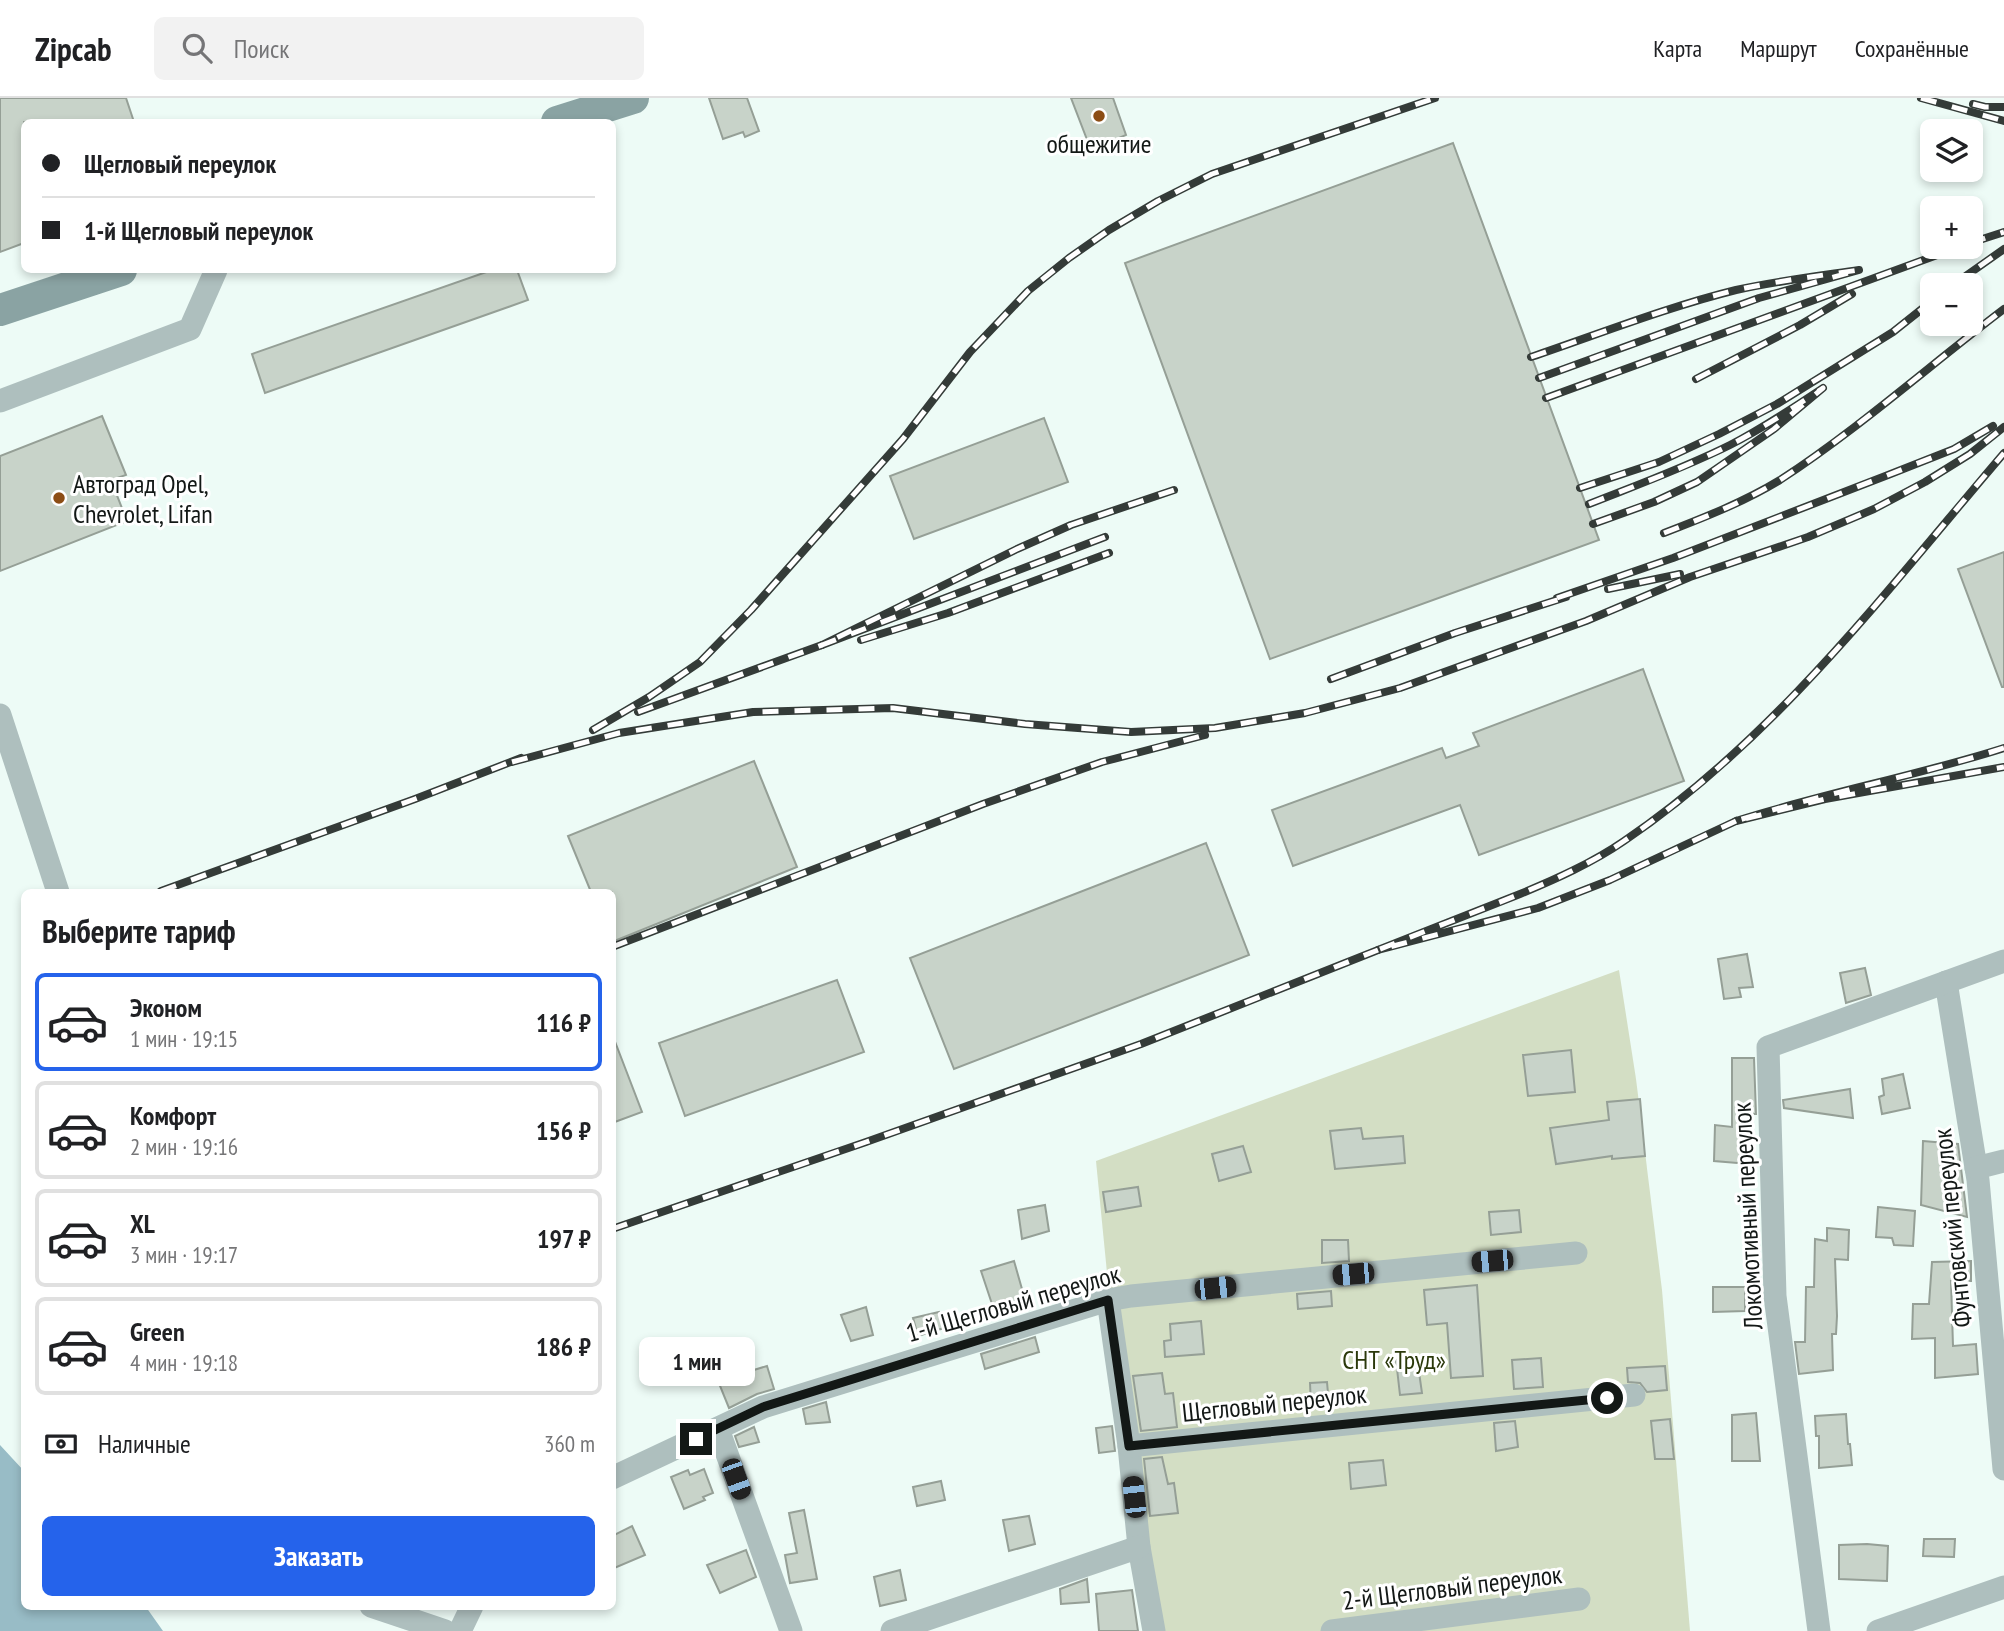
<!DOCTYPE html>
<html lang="ru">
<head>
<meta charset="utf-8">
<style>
	:root { --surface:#fff; --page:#f2f2f2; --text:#202124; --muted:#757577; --line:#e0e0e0; --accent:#2563eb }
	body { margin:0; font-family:"PT Sans Narrow",sans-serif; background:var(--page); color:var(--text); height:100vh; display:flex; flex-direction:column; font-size:26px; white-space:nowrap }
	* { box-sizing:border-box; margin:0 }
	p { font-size:23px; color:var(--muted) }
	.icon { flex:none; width:38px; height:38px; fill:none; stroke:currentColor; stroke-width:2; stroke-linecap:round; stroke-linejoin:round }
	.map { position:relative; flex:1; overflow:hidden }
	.sheet { position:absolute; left:21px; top:791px; width:595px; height:721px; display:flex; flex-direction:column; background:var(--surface); border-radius:10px; box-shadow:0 4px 10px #0003 }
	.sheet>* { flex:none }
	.guide { position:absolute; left:21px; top:21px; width:595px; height:154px; border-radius:10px; box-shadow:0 4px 10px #0003; display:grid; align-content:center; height:154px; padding:0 21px; background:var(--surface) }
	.fabs { position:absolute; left:1920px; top:21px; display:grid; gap:14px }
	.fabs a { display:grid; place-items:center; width:63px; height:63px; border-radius:10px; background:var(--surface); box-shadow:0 4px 10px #0003; font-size:35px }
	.end { position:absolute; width:32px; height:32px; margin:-16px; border:9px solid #131816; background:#fff; box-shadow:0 0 0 4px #fff }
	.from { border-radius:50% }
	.bubble { position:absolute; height:49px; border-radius:10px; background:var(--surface); box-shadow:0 4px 10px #0003; font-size:23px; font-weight:600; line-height:49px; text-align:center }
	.car { position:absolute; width:21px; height:42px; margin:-21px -10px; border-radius:9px; box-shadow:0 0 5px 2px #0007; background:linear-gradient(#222 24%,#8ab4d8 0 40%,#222 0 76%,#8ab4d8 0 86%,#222 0) }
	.guide b { display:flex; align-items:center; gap:24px; height:66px; font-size:26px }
	.guide b+b { border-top:2px solid var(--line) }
	.guide i { width:18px; height:18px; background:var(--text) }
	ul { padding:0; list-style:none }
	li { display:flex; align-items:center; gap:21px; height:98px; margin:0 14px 10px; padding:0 7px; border:4px solid var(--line); border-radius:10px }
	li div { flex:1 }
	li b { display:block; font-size:26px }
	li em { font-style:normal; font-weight:600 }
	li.active { border-color:var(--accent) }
	li>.icon { width:63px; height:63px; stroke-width:1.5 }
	h2 { padding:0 21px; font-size:32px; line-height:84px }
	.pay { display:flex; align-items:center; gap:18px; height:77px; padding:0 21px; font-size:26px }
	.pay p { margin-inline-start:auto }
	.primary-button { display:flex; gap:14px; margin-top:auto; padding:14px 21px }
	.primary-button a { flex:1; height:80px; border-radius:10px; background:var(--accent); color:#fff; font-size:28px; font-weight:600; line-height:80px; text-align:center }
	header { display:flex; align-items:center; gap:42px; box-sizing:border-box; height:98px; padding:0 35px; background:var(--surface); border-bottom:2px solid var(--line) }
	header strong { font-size:33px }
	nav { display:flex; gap:38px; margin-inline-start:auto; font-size:24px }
	.search { width:490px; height:63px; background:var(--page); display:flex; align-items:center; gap:18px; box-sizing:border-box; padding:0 24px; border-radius:10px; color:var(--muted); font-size:26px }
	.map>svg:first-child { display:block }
	.green { fill:#d3dec4 }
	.water { fill:#98bcc6 }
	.building { fill:#c8d3c9; stroke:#959f96; stroke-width:2 }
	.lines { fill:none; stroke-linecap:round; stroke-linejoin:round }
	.minor { stroke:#aebfbe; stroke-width:23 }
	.secondary { stroke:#8aa3a3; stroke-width:32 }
	.rail-casing { stroke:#343b38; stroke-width:8 }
	.rail { stroke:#fff; stroke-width:5; stroke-dasharray:16; stroke-linecap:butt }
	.route { stroke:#131816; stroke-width:9 }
	.poi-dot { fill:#8c4d15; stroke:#fff; stroke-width:2.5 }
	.labels { text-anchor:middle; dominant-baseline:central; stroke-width:6; stroke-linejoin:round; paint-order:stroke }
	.poi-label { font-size:26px; fill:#131816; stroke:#fff }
	.street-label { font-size:26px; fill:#131816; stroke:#fff }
	.park-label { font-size:26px; fill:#2b390b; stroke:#fff }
</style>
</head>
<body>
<header>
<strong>Zipcab</strong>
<div class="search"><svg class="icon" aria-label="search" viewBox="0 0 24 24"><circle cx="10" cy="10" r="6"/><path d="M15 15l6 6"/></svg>Поиск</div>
<nav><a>Карта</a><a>Маршрут</a><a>Сохранённые</a></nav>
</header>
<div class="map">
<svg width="2004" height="1533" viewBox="0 0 2004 1533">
	<rect width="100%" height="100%" fill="#edfbf6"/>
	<polygon class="green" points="1619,872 1636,981 1662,1192 1690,1533 1161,1533 1109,1195 1096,1063"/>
	<polygon class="water" points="0,1347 24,1373 24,1508 146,1509 163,1533 0,1533"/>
	<g class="building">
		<polygon points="0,0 126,0 134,24 24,24 24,145 0,154"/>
		<polygon points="709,0 747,0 759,33 745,39 743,34 723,41"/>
		<polygon points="1071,0 1113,0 1126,37 1091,52"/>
		<polygon points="1453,45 1599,442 1270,561 1125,165"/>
		<polygon points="492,172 517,172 528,202 265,295 252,256"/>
		<polygon points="102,318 126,377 111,382 127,423 0,473 0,358"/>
		<polygon points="1044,320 1068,384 914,441 890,378"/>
		<polygon points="2004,454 2004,589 2002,589 1958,471"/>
		<polygon points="1643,571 1684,683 1479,757 1460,707 1293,768 1272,712 1442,650 1446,660 1479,648 1473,635"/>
		<polygon points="754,663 797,769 612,844 612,794 591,794 568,738"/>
		<polygon points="1206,745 1249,857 954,971 910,860"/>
		<polygon points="1747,856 1753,889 1739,890 1741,899 1724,901 1718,861"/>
		<polygon points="1865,870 1871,897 1846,905 1840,875"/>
		<polygon points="837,882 864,954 685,1018 659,945"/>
		<polygon points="614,941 642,1014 612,1025 612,942"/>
		<polygon points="1571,952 1575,994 1528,998 1523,957"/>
		<polygon points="1732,960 1754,960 1756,1016 1751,1016 1749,1066 1714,1063 1715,1027 1732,1029"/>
		<polygon points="1903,976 1910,1010 1882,1016 1879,999 1884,997 1882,981"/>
		<polygon points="1850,991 1853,1020 1784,1010 1783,1002"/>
		<polygon points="1640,1001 1645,1058 1612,1061 1612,1058 1556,1066 1550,1030 1609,1022 1607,1004"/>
		<polygon points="1361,1030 1363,1041 1403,1038 1405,1065 1335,1071 1330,1033"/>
		<polygon points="1923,1043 1958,1046 1967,1119 1921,1107"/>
		<polygon points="1243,1048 1251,1074 1219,1083 1212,1056"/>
		<polygon points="1138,1089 1141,1108 1106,1114 1103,1094"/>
		<polygon points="1045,1107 1049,1133 1022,1141 1018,1112"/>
		<polygon points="1878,1109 1915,1113 1913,1148 1894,1147 1892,1140 1876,1139"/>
		<polygon points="1519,1112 1521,1134 1491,1137 1489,1114"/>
		<polygon points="1827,1130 1849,1132 1848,1162 1835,1161 1837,1218 1836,1236 1832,1236 1833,1272 1799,1276 1795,1244 1805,1244 1806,1189 1814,1189 1815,1141 1827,1143"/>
		<polygon points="1322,1142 1348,1142 1349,1163 1322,1165"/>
		<polygon points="1014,1163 1026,1205 995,1215 981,1173"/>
		<polygon points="1971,1163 1971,1183 1951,1183 1953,1248 1976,1246 1978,1276 1935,1280 1935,1240 1912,1241 1913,1206 1929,1206 1932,1164"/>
		<polygon points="1477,1187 1483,1278 1451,1280 1447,1225 1427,1227 1424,1192"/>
		<polygon points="1713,1189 1745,1189 1745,1213 1713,1214"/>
		<polygon points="1331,1193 1332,1208 1298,1211 1297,1196"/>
		<polygon points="866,1209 873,1237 851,1243 841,1217"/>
		<polygon points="939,1214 944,1230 918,1238 913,1220"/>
		<polygon points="1201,1223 1204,1256 1165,1259 1164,1243 1171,1242 1170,1226"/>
		<polygon points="1035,1239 1039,1254 985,1271 981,1256"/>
		<polygon points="1417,1260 1422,1295 1400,1297 1396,1262"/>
		<polygon points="1541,1260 1543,1289 1514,1291 1512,1262"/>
		<polygon points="767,1268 774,1291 757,1296 729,1310 718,1283"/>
		<polygon points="1665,1268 1667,1292 1647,1294 1640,1285 1628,1284 1627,1270"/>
		<polygon points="1162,1275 1165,1296 1173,1295 1177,1329 1141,1333 1133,1278"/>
		<polygon points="1327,1284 1329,1307 1311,1308 1310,1285"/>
		<polygon points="826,1304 830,1324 806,1326 803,1311"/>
		<polygon points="1756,1315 1760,1363 1732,1363 1732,1317"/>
		<polygon points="1846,1316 1848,1346 1850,1346 1852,1367 1819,1370 1819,1338 1816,1338 1815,1318"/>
		<polygon points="1670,1321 1674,1361 1655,1361 1651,1323"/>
		<polygon points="1515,1323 1518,1349 1496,1353 1494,1325"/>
		<polygon points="1112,1328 1115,1353 1099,1355 1096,1330"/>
		<polygon points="754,1329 759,1344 739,1349 735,1338"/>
		<polygon points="1162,1359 1168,1386 1174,1385 1178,1415 1150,1418 1144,1361"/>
		<polygon points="1383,1362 1386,1387 1351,1391 1349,1365"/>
		<polygon points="704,1371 713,1395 703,1399 705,1402 684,1411 671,1379 688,1372 690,1377"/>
		<polygon points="941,1383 945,1402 917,1408 913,1389"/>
		<polygon points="804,1412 817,1481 790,1485 785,1457 797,1455 789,1415"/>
		<polygon points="1029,1418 1035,1446 1009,1453 1003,1422"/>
		<polygon points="632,1428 645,1457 612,1471 612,1438"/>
		<polygon points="1924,1441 1955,1441 1954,1459 1923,1458"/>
		<polygon points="1867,1446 1888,1448 1887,1483 1839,1481 1839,1447"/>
		<polygon points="746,1452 756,1479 720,1495 707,1467"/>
		<polygon points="900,1472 906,1502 880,1508 874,1479"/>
		<polygon points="1087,1481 1089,1504 1061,1506 1060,1491"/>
		<polygon points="1132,1492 1138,1533 1099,1533 1096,1496"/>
	</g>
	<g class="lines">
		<g class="minor">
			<polyline points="0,303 190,231 216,172"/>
			<polyline points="0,617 58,794"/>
			<polyline points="1946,884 1978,1082 2004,1371"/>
			<polyline points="1976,1070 2004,1063"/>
			<polyline points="1108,1202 1129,1348 1139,1449 1154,1533"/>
			<polyline points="718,1331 791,1533"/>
			<polyline points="1129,1348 1634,1297"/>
			<polyline points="612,1380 763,1309 1108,1202 1131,1198 1576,1155"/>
			<polyline points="371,1508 445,1533"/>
			<polyline points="460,1533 472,1508"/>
			<polyline points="892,1533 1139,1449"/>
			<polyline points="1332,1533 1579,1501"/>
			<polyline points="1819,1533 1775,1198 1768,949 2004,863"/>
			<polyline points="1878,1533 2004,1489"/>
		</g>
		<g class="secondary">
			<polyline points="557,24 633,0"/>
			<polyline points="0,212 121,172"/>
		</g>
		<g class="rail-casing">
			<g id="rail">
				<polyline points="1921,0 2004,23"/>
				<polyline points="1973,6 1985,9 2004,9"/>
				<polyline points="1970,145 2004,134"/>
				<polyline points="1953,187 2004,151"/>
				<path d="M1531 259C1599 236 1667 209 1736 192 1777 183 1818 178 1859 172L1759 200 1539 280"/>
				<polyline points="1696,281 1800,227 1852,196"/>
				<polyline points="1546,300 1959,149"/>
				<polyline points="1580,390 1659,364 1719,336 1777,306 1893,234 1932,203"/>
				<path d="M1589 406C1637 387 1684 370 1730 347 1763 330 1793 310 1823 290L1774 331 1697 384 1654 404 1593 426"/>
				<path d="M1664 435C1703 420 1744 404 1780 382 1857 332 1930 267 2004 211"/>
				<polyline points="1105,439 822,547 1017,451 1071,427 1174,392"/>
				<polyline points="1608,491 1680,476"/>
				<polyline points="1557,500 1673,460 1888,377 1954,351 1993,328"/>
				<polyline points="861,542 948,515 1109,455"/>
				<polyline points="1331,581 1455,535 1566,499"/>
				<polyline points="638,614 822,547"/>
				<polyline points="593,632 649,599 700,564 751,512 903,341 970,254 1028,193 1069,160 1109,132 1158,103 1212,76 1435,0"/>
				<path d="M2004 650C1916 678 1824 695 1736 723L1825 701 2004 669"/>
				<polyline points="512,664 619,635 753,614 893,610 1025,626 1131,634 1215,630 1305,615 1400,590 1586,523 1690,479 1808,439 1874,411 1925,384 1970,356 2004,329"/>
				<path d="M1736 723 1610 782 1538 810 1378 852C1425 833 1473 815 1520 796 1556 781 1592 765 1624 743 1775 641 1887 492 2004 355"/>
				<polyline points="161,793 415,701 521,660"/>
				<polyline points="612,849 983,706 1102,664 1205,637"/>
				<polyline points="612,1131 866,1044 1141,946 1378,852"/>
			</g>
		</g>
		<use href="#rail" class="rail"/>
	</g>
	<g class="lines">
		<polyline class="route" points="696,1341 763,1309 1108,1202 1129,1348 1607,1300"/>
	</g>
	<g class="poi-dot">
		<circle cx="1099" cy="18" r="7"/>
		<circle cx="59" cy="400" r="7"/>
	</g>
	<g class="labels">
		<g class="poi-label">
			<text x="1099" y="45">общежитие</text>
			<text x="73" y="385" text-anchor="start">Автоград Opel,<tspan x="73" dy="30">Chevrolet, Lifan</tspan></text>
		</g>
		<g class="street-label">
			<text transform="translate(1747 1118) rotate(-93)">Локомотивный переулок</text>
			<text transform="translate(1952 1130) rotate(-96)">Фунтовский переулок</text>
			<text transform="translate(1013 1205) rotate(-16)">1-й Щегловый переулок</text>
			<text transform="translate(1274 1305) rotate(-6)">Щегловый переулок</text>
			<text transform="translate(1452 1489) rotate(-7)">2-й Щегловый переулок</text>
		</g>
		<g class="park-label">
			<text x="1394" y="1261">СНТ «Труд»</text>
		</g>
	</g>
</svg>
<div class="fabs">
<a><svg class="icon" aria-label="layers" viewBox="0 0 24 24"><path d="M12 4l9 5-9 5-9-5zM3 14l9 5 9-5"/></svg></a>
<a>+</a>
<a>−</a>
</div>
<i class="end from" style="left:1607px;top:1300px"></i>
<i class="end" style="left:696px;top:1341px"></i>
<div class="bubble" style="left:639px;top:1239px;width:116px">1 мин</div>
<i class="car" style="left:1492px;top:1163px;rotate:265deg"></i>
<i class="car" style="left:1353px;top:1176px;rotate:265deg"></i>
<i class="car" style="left:1215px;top:1190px;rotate:84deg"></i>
<i class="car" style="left:736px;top:1381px;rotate:160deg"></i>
<i class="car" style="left:1134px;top:1399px;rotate:354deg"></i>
<div class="guide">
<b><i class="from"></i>Щегловый переулок</b>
<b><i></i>1-й Щегловый переулок</b>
</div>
<section class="sheet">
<h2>Выберите тариф</h2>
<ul>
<li class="active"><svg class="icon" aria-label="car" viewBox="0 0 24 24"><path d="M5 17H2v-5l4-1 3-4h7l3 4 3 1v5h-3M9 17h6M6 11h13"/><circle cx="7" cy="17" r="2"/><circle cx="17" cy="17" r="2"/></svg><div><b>Эконом</b><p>1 мин · 19:15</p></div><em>116 ₽</em></li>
<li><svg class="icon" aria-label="car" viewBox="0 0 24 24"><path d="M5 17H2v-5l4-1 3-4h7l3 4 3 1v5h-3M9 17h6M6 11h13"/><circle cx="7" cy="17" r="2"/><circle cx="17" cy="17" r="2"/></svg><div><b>Комфорт</b><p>2 мин · 19:16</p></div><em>156 ₽</em></li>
<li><svg class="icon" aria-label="car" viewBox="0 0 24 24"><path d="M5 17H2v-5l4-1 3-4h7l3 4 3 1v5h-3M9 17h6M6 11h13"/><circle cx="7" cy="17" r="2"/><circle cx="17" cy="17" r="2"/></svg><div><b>XL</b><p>3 мин · 19:17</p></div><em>197 ₽</em></li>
<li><svg class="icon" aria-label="car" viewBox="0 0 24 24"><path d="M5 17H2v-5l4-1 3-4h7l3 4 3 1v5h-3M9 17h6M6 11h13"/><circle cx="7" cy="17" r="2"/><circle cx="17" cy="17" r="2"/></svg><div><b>Green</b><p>4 мин · 19:18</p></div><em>186 ₽</em></li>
</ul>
<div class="pay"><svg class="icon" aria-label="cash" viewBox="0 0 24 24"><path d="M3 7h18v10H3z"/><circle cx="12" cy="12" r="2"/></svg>Наличные<p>360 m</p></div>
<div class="primary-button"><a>Заказать</a></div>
</section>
</div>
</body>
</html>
